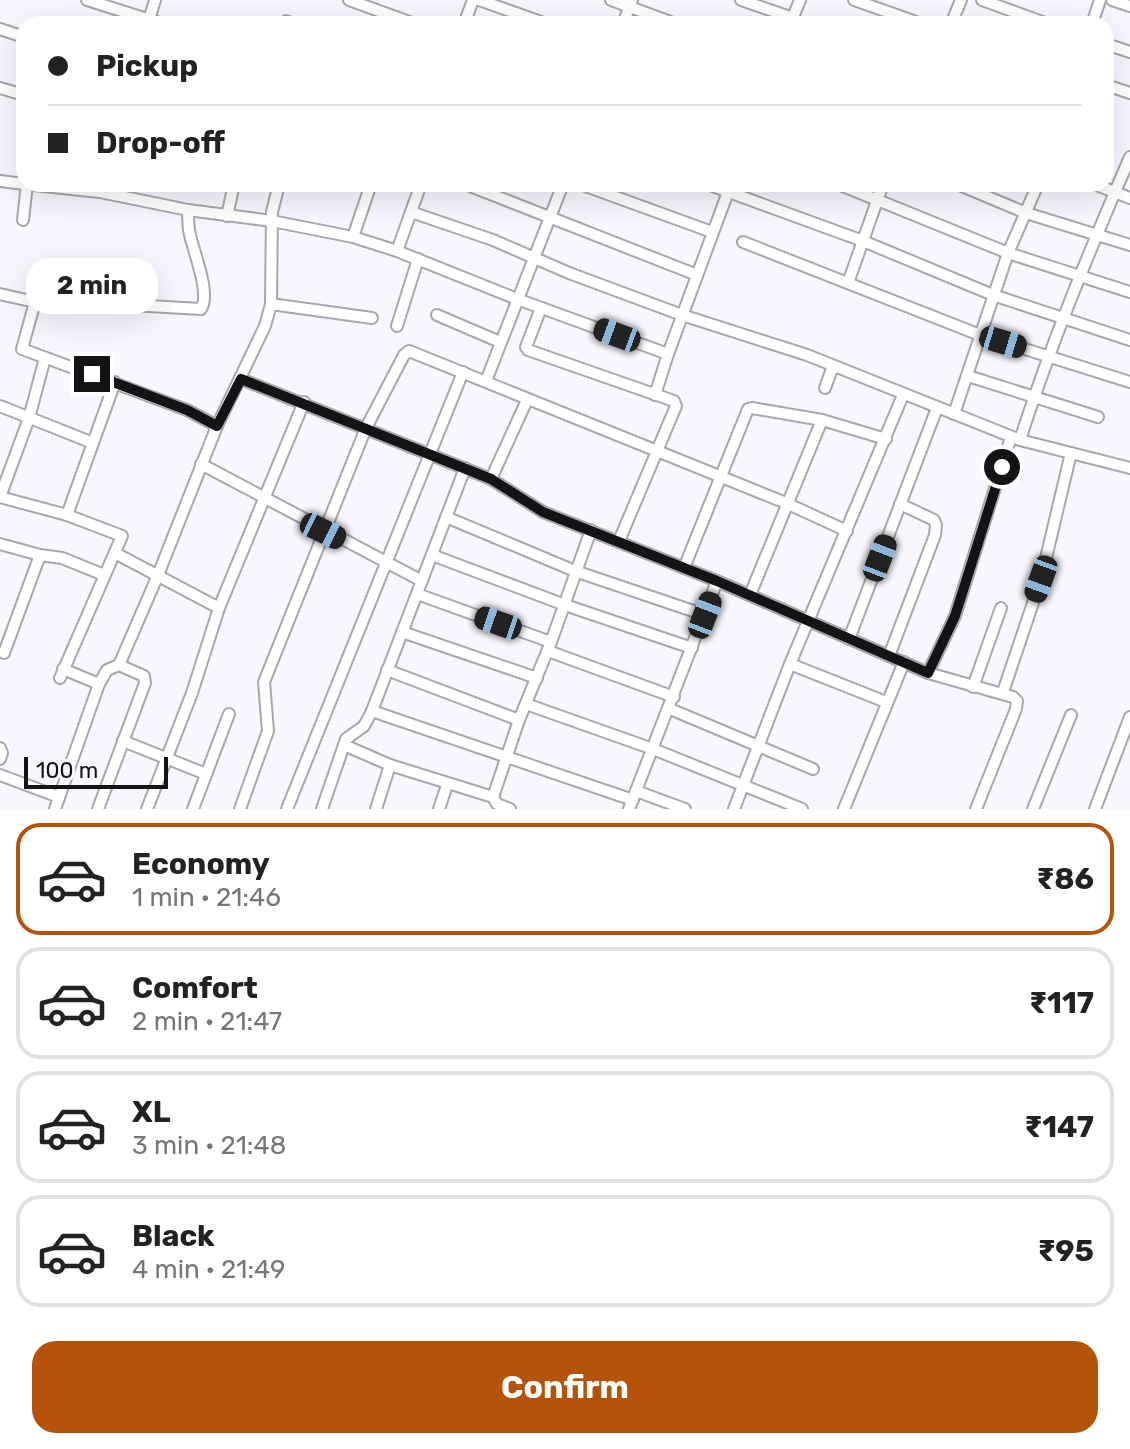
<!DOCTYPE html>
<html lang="en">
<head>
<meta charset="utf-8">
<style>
	:root { --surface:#fff; --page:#f2f2f2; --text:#222; --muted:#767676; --line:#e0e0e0; --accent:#b45309 }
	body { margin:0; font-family:Rubik,sans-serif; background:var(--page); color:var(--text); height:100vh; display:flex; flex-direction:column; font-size:30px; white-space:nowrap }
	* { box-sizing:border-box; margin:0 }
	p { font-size:26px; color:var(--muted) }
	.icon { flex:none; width:44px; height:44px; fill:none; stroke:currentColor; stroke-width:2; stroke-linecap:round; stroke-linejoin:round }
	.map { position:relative; height:809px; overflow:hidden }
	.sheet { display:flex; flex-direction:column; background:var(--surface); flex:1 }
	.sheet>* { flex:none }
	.guide { position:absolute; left:16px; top:16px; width:1098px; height:176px; border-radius:24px; box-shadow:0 8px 32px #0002; display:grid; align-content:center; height:176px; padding:0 32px; background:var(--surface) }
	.scale { position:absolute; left:24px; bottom:20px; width:144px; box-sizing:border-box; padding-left:8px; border:4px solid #141316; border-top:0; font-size:22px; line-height:28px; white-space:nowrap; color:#141316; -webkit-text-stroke:6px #f8f6fe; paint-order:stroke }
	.end { position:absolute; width:36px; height:36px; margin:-18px; border:10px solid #141316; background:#fff; box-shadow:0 0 0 4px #fff }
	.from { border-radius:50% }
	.bubble { position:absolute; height:56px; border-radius:24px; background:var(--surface); box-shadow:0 8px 32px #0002; font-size:26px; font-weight:700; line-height:56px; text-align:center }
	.car { position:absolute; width:24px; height:48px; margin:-24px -12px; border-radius:10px; box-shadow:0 0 6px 2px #0007; background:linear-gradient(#222 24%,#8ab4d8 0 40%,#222 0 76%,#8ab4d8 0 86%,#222 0) }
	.guide b { display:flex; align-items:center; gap:28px; height:76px; font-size:30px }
	.guide b+b { border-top:2px solid var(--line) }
	.guide i { width:20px; height:20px; background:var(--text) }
	ul { padding:14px 0 0; list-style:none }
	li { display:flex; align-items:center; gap:24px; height:112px; margin:0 16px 12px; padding:0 16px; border:4px solid var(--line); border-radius:24px }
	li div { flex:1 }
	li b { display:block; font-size:30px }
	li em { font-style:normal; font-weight:700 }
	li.on { border-color:var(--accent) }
	li>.icon { width:72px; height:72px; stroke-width:1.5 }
	.primary-button { display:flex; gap:16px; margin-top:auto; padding:16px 32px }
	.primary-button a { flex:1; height:92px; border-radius:24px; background:var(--accent); color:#fff; font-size:32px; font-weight:700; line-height:92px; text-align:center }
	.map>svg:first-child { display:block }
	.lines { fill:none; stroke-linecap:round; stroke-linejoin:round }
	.minor-casing { stroke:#a8a6ae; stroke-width:14 }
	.minor { stroke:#fff; stroke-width:10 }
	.route { stroke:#141316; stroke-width:10 }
</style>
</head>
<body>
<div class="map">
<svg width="1130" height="809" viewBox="0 0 1130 809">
	<rect width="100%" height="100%" fill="#f8f6fe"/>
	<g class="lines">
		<g class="minor-casing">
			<g id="minor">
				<polyline points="87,0 163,24"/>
				<polyline points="349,0 415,24"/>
				<polyline points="479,0 547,24"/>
				<polyline points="611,0 676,24"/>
				<polyline points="741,0 793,18"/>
				<polyline points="854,0 922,24"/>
				<polyline points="982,0 1048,24"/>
				<polyline points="1112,0 1130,6"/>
				<polyline points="149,20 155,0"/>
				<polyline points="286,21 294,24"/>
				<polyline points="791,22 800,0"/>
				<polyline points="464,24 473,0"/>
				<polyline points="623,24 632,0"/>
				<polyline points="951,24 961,0"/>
				<polyline points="1092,24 1100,0"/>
				<polyline points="0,29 24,37"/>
				<polyline points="1106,44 1130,52"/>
				<polyline points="1106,85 1130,93"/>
				<polyline points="0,88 24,95"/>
				<polyline points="0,181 24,184"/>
				<polyline points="24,184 100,192 188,210 272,221 353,237 397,251 517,299 668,354"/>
				<polyline points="465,184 697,275"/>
				<polyline points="580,184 712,232"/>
				<polyline points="707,184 863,241 993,295 1130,340"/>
				<polyline points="838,184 1008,253 1130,292"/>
				<polyline points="957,184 1026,213 1130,245"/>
				<polyline points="1094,184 1130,198"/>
				<path d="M188 210C188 219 188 227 190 235 194 253 211 294 201 309L114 304 39 295 35 302 22 349 187 410 217 426"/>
				<polyline points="411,212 493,240 569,273 682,315 807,355 1020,440 1071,453 1041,579 1003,692"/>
				<polyline points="227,216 234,184"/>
				<polyline points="23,220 27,184"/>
				<polyline points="353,237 371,184"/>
				<polyline points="743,242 980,335 1130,382"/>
				<polyline points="397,251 421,184"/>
				<polyline points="848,283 883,184"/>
				<polyline points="0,294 35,302"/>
				<polyline points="271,304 372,318"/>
				<polyline points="541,308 526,347 528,350 674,401 676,406 619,541"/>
				<polyline points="437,315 500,342"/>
				<polyline points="397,326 418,259"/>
				<polyline points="968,376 1098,417"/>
				<polyline points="241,379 491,479 543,512 717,581 928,673 1013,697 1017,701 1016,709 976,809"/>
				<polyline points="486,381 563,184"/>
				<polyline points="825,388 833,366"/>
				<polyline points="655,395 668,354 731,184"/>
				<polyline points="0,406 93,443"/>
				<polyline points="954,414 1008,253 1038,184"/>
				<path d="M1020 440C1051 343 1090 250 1130 157"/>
				<polyline points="1071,453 1130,468"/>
				<polyline points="201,464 422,581"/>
				<polyline points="491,479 527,400"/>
				<polyline points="0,497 67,515 122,536 60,678"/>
				<polyline points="0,497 29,418 45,358"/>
				<polyline points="67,515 115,382"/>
				<polyline points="446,517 575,571 705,615"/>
				<polyline points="0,544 40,555"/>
				<polyline points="115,553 219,608"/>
				<polyline points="432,555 565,605 692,648"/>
				<polyline points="684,568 748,409 752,408 822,420"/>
				<polyline points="417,594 551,642"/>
				<polyline points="750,595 822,420 886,439"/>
				<polyline points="402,632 537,678"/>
				<polyline points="849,639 937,408"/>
				<polyline points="548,651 674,697"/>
				<polyline points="4,653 40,555 62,558 104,575"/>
				<polyline points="889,656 935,535 936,525 934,520 900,504"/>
				<polyline points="790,664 886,702"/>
				<polyline points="63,669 99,684"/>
				<polyline points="387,670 519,720"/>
				<polyline points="928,673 955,616 1011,437"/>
				<polyline points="973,687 1001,608"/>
				<polyline points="526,704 653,749 802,809"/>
				<polyline points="670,709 813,769"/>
				<polyline points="372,711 633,800"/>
				<polyline points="123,741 206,774"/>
				<polyline points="344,745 390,765 493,797 497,804 510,809"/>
				<polyline points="0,748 2,753 0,759"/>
				<polyline points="0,775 59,797"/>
				<polyline points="636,791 685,809"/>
				<polyline points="493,797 519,720 551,642 591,530"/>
				<polyline points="55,809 99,684 107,670 119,665 158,575 217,426 265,326 271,304 272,212 279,184"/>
				<polyline points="98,809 145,683 144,676 119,665"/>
				<polyline points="147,809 192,693 219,608 304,402"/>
				<polyline points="193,809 229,714"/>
				<polyline points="240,809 268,731 264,682 366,428 404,355 409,351 786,503 847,531"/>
				<polyline points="287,809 463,372"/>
				<polyline points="322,809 346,739 364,726 372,711 465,468"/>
				<polyline points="376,809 390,765"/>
				<polyline points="439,809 447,785"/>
				<polyline points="629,809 717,581"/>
				<polyline points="734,809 790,664 903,395"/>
				<polyline points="844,809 904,662"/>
				<polyline points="1033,809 1071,715"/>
				<polyline points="1095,809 1130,717"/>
			</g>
		</g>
		<use href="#minor" class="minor"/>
	</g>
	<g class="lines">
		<polyline class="route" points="92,374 187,410 217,426 241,379 491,479 543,512 717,581 928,673 955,616 1002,467"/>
	</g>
</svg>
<div class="scale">100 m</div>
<i class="end from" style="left:1002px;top:467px"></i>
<i class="end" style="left:92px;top:374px"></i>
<div class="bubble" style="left:26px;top:258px;width:132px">2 min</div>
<i class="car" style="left:617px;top:335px;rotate:290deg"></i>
<i class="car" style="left:1003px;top:342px;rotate:107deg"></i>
<i class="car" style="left:323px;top:531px;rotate:116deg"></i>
<i class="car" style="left:880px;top:558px;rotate:21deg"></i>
<i class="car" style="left:1041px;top:579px;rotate:200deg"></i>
<i class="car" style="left:705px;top:615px;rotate:21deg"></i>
<i class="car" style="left:498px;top:623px;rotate:289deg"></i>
<div class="guide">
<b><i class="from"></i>Pickup</b>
<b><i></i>Drop-off</b>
</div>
</div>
<section class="sheet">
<ul>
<li class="on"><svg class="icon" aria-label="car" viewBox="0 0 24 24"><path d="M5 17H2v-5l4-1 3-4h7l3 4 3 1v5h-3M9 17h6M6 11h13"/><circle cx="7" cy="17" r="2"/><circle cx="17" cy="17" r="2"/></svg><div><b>Economy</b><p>1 min · 21:46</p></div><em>₹86</em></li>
<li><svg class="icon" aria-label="car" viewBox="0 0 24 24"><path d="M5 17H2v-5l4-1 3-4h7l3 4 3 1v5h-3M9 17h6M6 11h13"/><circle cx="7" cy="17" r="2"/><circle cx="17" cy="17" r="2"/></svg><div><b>Comfort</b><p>2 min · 21:47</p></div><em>₹117</em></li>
<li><svg class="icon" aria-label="car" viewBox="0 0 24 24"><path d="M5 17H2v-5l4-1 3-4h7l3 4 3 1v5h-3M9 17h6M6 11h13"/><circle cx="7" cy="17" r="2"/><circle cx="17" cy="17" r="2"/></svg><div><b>XL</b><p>3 min · 21:48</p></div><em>₹147</em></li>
<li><svg class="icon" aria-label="car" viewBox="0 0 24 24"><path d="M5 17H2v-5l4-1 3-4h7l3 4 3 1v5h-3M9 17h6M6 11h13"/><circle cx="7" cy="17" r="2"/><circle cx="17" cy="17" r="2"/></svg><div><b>Black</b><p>4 min · 21:49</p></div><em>₹95</em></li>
</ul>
<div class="primary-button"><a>Confirm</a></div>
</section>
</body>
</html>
